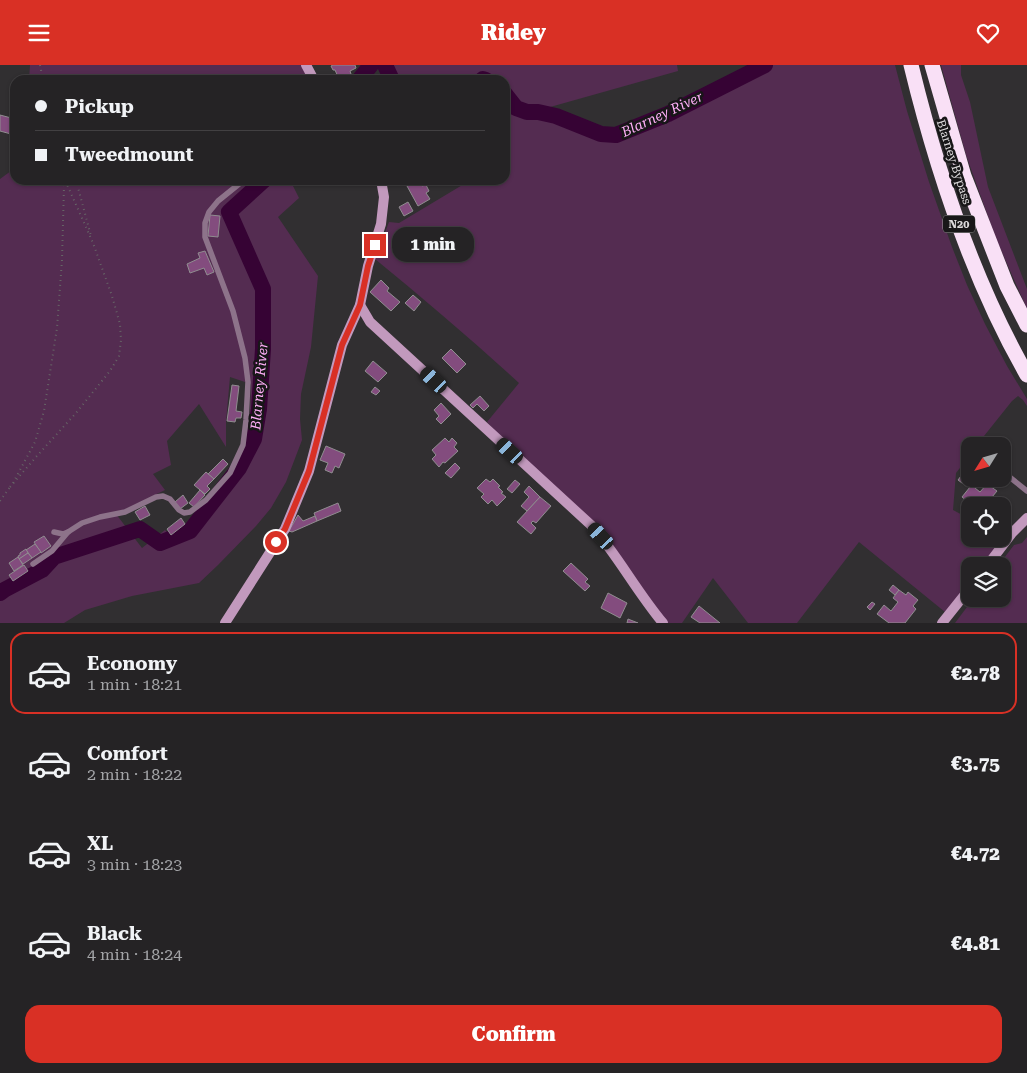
<!DOCTYPE html>
<html lang="en">
<head>
<meta charset="utf-8">
<style>
	:root { --surface:#252325; --page:#312f32; --text:#f1f3f6; --muted:#a3a4a7; --line:#424042; --accent:#d93025 }
	body { margin:0; font-family:"Roboto Serif",serif; background:var(--page); color:var(--text); height:100vh; display:flex; flex-direction:column; font-size:19px; white-space:nowrap }
	* { box-sizing:border-box; margin:0 }
	p { font-size:16px; color:var(--muted) }
	.icon { flex:none; width:28px; height:28px; fill:none; stroke:currentColor; stroke-width:2; stroke-linecap:round; stroke-linejoin:round }
	.map { position:relative; height:558px; overflow:hidden }
	.side { display:flex; flex-direction:column; background:var(--surface); flex:1 }
	.side>* { flex:none }
	.guide { position:absolute; left:10px; top:10px; width:500px; height:110px; border-radius:15px; box-shadow:0 1px 4px #0004,0 0 0 1px var(--line); display:grid; align-content:center; height:110px; padding:0 25px; background:var(--surface) }
	.needle { width:32px; rotate:233deg }
	.fabs { position:absolute; left:961px; top:372px; display:grid; gap:10px }
	.fabs a { display:grid; place-items:center; width:50px; height:50px; border-radius:10px; background:var(--surface); box-shadow:0 1px 4px #0004,0 0 0 1px var(--line); font-size:25px }
	.end { position:absolute; width:22px; height:22px; margin:-11px; border:6px solid #d93025; background:#fff; box-shadow:0 0 0 2px #fff }
	.from { border-radius:50% }
	.bubble { position:absolute; height:35px; border-radius:15px; background:var(--surface); box-shadow:0 1px 4px #0004,0 0 0 1px var(--line); font-size:16px; font-weight:800; line-height:35px; text-align:center }
	.car { position:absolute; width:15px; height:30px; margin:-15px -8px; border-radius:6px; box-shadow:0 0 4px 1px #0007; background:linear-gradient(#222 24%,#8ab4d8 0 40%,#222 0 76%,#8ab4d8 0 86%,#222 0) }
	.guide b { display:flex; align-items:center; gap:18px; height:48px; font-size:19px }
	.guide b+b { border-top:1px solid var(--line) }
	.guide i { width:12px; height:12px; background:var(--text) }
	ul { padding:9px 0 0; list-style:none }
	li { display:flex; align-items:center; gap:15px; height:82px; margin:0 10px 8px; padding:0 15px; border:2px solid transparent; border-radius:15px }
	li div { flex:1 }
	li b { display:block; font-size:19px }
	li em { font-style:normal; font-weight:800 }
	li.on { border-color:var(--accent) }
	li>.icon { width:45px; height:45px; stroke-width:1.5 }
	.button { display:flex; gap:10px; margin-top:auto; padding:10px 25px }
	.button a { flex:1; height:58px; border-radius:15px; background:var(--accent); color:#fff; font-size:20px; font-weight:800; line-height:58px; text-align:center }
	header { display:flex; justify-content:space-between; align-items:center; height:65px; padding:0 25px; background:var(--accent); color:#fff; font-size:22px; font-weight:800 }
	.map>svg:first-child { display:block }
	.green { fill:#542c51; fill-rule:evenodd }
	.lines { fill:none; stroke-linecap:round; stroke-linejoin:round }
	.river { stroke:#360334; stroke-width:16 }
	.building { fill:#834c7e; stroke:#908d90 }
	.path { stroke:#666466; stroke-width:2; stroke-dasharray:1 4; stroke-linecap:butt }
	.lane { stroke:#8d738a; stroke-width:5.5 }
	.secondary { stroke:#c299bd; stroke-width:10 }
	.highway { stroke:#f9e0f6; stroke-width:15 }
	.route { stroke:#d93025; stroke-width:6 }
	.labels { text-anchor:middle; dominant-baseline:central; stroke-width:5; stroke-linejoin:round; paint-order:stroke }
	.shield { fill:#181718; stroke:#a1a0a0; stroke-width:1 }
	.shield-label { font-size:11px; font-weight:bold; fill:#dcdadb }
	.street-label { font-size:12px; fill:#dcdadb; stroke:#181718 }
	.water-label { font-size:14px; font-style:italic; fill:#ffaff8; stroke:#181718 }
</style>
</head>
<body>
<header><svg class="icon" aria-label="menu" viewBox="0 0 24 24"><path d="M4 6h16M4 12h16M4 18h16"/></svg>Ridey<svg class="icon" aria-label="heart" viewBox="0 0 24 24"><path d="M12 20l-8-8c-3-5 5-10 8-4 3-6 11-1 8 4z"/></svg></header>
<div class="map">
<svg width="1027" height="558" viewBox="0 0 1027 558">
	<rect width="100%" height="100%" fill="#312f31"/>
	<g class="green">
		<polygon points="30,0 302,0 307,11 305,15 29,15"/>
		<polygon points="391,0 677,0 678,6 543,44 528,46 505,20 505,15 497,15 488,10 481,10 476,15 400,15"/>
		<path d="M765 0H895L907 46 929 117 952 182 967 220 985 259 1007 301 1027 334V341L1023 335 1018 331 1012 336 976 381H970V390L956 408 953 445 970 454V474H991L998 486 985 501H970V518L945 547 859 477 797 558H748L713 513 682 558H665L592 461 525 399 487 357 519 318C472 275 424 234 375 194L389 157 399 158 469 116V115H505V49L511 45 538 47 556 51 601 69 616 70 683 41Z"/>
		<polygon points="941,0 961,0 961,10 970,37 988,122 1027,224 1027,244 996,174 966,90"/>
		<path d="M15 103V115H290L299 133 278 152 318 211 311 282 301 329 300 354 302 375 286 417 271 443 256 461 218 500 199 518 132 531 85 545 64 558H0V114ZM230 312 251 319 249 368 237 403 208 438 171 472 165 465 142 483 116 449 165 425 153 409 171 400 167 376 199 339 226 382V357Z"/>
		<polygon points="1027,472 1027,558 955,558 973,534 1002,534 1002,501 998,501 1014,480 1022,478"/>
	</g>
	<g class="lines">
		<g class="river">
			<polyline points="385,0 392,15"/>
			<polyline points="359,15 371,0"/>
			<polyline points="482,15 483,14 486,15"/>
			<polyline points="505,29 516,43 527,47 538,47 556,51 601,69 616,70 668,49 765,0"/>
			<polyline points="0,528 4,525 42,505 54,492 140,464 160,478 190,466 239,403 254,374 259,344 263,284 263,224 229,147 264,115"/>
		</g>
	</g>
	<g class="building">
		<polygon points="333,0 355,0 356,3 350,6 351,9 339,14 335,5 333,5 331,1"/>
		<polygon points="0,50 15,54 14,58 15,58 15,65 12,64 11,69 0,66"/>
		<polygon points="416,116 418,118 420,117 422,121 426,120 429,126 426,128 430,134 418,141 407,121"/>
		<polygon points="408,137 413,146 404,151 399,142"/>
		<polygon points="210,150 220,151 218,172 208,171"/>
		<polygon points="205,186 214,207 207,210 204,203 190,208 187,199 200,193 198,188"/>
		<polygon points="381,215 389,223 387,226 400,237 391,246 370,227"/>
		<polygon points="413,230 421,237 414,246 405,238"/>
		<polygon points="451,284 466,299 457,308 442,293"/>
		<polygon points="373,296 387,308 378,317 365,306"/>
		<polygon points="232,320 239,321 236,346 242,347 241,353 236,353 235,357 227,356"/>
		<polygon points="375,322 380,326 376,330 371,327"/>
		<polygon points="480,331 489,341 484,346 477,339 473,343 470,340"/>
		<polygon points="441,338 451,349 441,359 436,354 439,351 434,345"/>
		<polygon points="445,373 449,377 452,373 457,378 454,382 458,386 445,398 443,397 439,402 432,394 436,390 432,385"/>
		<polygon points="326,381 345,389 339,403 335,401 332,408 325,405 328,398 320,395"/>
		<polygon points="223,394 228,399 214,414 208,409"/>
		<polygon points="455,398 460,403 451,413 445,408"/>
		<polygon points="970,399 970,414 972,414 966,421 958,415"/>
		<polygon points="206,407 214,414 207,421 210,424 205,429 194,420"/>
		<polygon points="486,414 490,417 493,414 500,421 498,422 503,427 501,428 506,432 497,441 492,435 488,439 481,432 484,429 477,423"/>
		<polygon points="515,415 520,419 512,428 507,424"/>
		<polygon points="974,417 977,420 975,423 980,427 987,419 997,426 992,432 1011,446 1002,457 1002,441 970,441 970,451 965,447 971,439 962,432"/>
		<polygon points="529,421 540,432 527,446 521,441 529,432 524,427"/>
		<polygon points="200,425 205,430 194,442 189,438"/>
		<polygon points="183,430 188,438 180,444 175,437"/>
		<polygon points="540,432 551,441 536,458 533,456 531,458 536,463 531,469 517,457"/>
		<polygon points="338,438 341,446 317,456 314,448"/>
		<polygon points="145,441 150,450 140,455 135,447"/>
		<polygon points="298,450 303,456 315,451 317,456 292,467 289,466"/>
		<polygon points="181,453 185,459 171,470 167,464"/>
		<polygon points="44,471 51,481 41,488 34,477"/>
		<polygon points="35,479 41,487 32,493 26,485"/>
		<polygon points="26,484 28,488 19,494 18,491 20,490 20,488"/>
		<polygon points="28,488 32,493 23,499 19,494"/>
		<polygon points="18,492 23,500 14,506 9,498"/>
		<polygon points="571,498 588,514 585,517 590,521 585,526 563,506"/>
		<polygon points="24,500 28,506 13,516 9,510"/>
		<polygon points="893,520 899,525 895,530 889,525"/>
		<polygon points="899,525 906,530 908,527 918,535 913,541 916,544 905,558 889,558 877,549 884,540 891,546 898,537 893,533"/>
		<polygon points="608,528 627,538 620,553 601,543"/>
		<polygon points="872,537 875,539 870,545 867,542"/>
		<polygon points="699,541 720,558 700,558 691,552"/>
		<polygon points="628,554 638,558 627,558"/>
	</g>
	<g class="lines">
		<g class="path">
			<polyline points="40,0 43,15"/>
			<polyline points="76,115 91,171"/>
			<polyline points="13,418 35,377 44,346 57,263 62,195 64,121 62,115"/>
			<polyline points="10,422 36,392 76,348 110,306 119,291 121,275 120,259 112,231 93,178 65,115"/>
			<polyline points="0,436 10,422"/>
		</g>
		<g class="lane">
			<polyline points="1007,410 1027,426"/>
			<polyline points="54,467 63,469 68,467"/>
			<polyline points="33,499 52,486 68,467 82,458 100,452 125,447 156,432 163,431 170,434 179,445 184,448 190,447 206,435 230,408 243,380 246,355 248,317 245,293 233,246 205,172 205,158 209,147 218,136 244,115"/>
		</g>
		<g class="secondary">
			<polyline points="306,0 314,15"/>
			<path d="M360 240 370 257 592 461C618 491 637 527 663 558"/>
			<polyline points="987,501 1012,468 1027,453"/>
			<polyline points="225,558 285,464 309,406 342,280 360,240 368,201 381,159 384,132 381,115"/>
			<polyline points="942,558 970,523"/>
		</g>
		<g class="highway">
			<path d="M911 0C937 107 972 214 1027 310"/>
			<polyline points="932,0 964,111 1007,221 1027,260"/>
		</g>
	</g>
	<g class="lines">
		<polyline class="route" points="276,477 285,464 309,406 342,280 360,240 368,201 375,180"/>
	</g>
	<g class="labels">
		<rect class="shield" x="943" y="150.5" width="32" height="17" rx="4"/>
		<g class="shield-label">
			<text x="959" y="159">N20</text>
		</g>
		<g class="street-label">
			<text transform="translate(954 97) rotate(72)">Blarney Bypass</text>
		</g>
		<g class="water-label">
			<text transform="translate(662 49) rotate(-25)">Blarney River</text>
			<text transform="translate(259 321) rotate(-85)">Blarney River</text>
		</g>
	</g>
</svg>
<div class="fabs">
<a><svg class="needle" viewBox="-14 -14 28 28"><path d="M0-13l5 13h-10z" fill="#e53935"/><path d="M0 13l5-13h-10z" fill="#a3a4a7"/></svg></a>
<a><svg class="icon" aria-label="locate" viewBox="0 0 24 24"><circle cx="12" cy="12" r="6"/><path d="M12 2v4M12 18v4M2 12h4M18 12h4"/></svg></a>
<a><svg class="icon" aria-label="layers" viewBox="0 0 24 24"><path d="M12 4l9 5-9 5-9-5zM3 14l9 5 9-5"/></svg></a>
</div>
<i class="end from" style="left:276px;top:477px"></i>
<i class="end" style="left:375px;top:180px"></i>
<div class="bubble" style="left:392px;top:162px;width:82px">1 min</div>
<i class="car" style="left:434px;top:315px;rotate:313deg"></i>
<i class="car" style="left:510px;top:386px;rotate:313deg"></i>
<i class="car" style="left:601px;top:471px;rotate:318deg"></i>
<div class="guide">
<b><i class="from"></i>Pickup</b>
<b><i></i>Tweedmount</b>
</div>
</div>
<section class="side">
<ul>
<li class="on"><svg class="icon" aria-label="car" viewBox="0 0 24 24"><path d="M5 17H2v-5l4-1 3-4h7l3 4 3 1v5h-3M9 17h6M6 11h13"/><circle cx="7" cy="17" r="2"/><circle cx="17" cy="17" r="2"/></svg><div><b>Economy</b><p>1 min · 18:21</p></div><em>€2.78</em></li>
<li><svg class="icon" aria-label="car" viewBox="0 0 24 24"><path d="M5 17H2v-5l4-1 3-4h7l3 4 3 1v5h-3M9 17h6M6 11h13"/><circle cx="7" cy="17" r="2"/><circle cx="17" cy="17" r="2"/></svg><div><b>Comfort</b><p>2 min · 18:22</p></div><em>€3.75</em></li>
<li><svg class="icon" aria-label="car" viewBox="0 0 24 24"><path d="M5 17H2v-5l4-1 3-4h7l3 4 3 1v5h-3M9 17h6M6 11h13"/><circle cx="7" cy="17" r="2"/><circle cx="17" cy="17" r="2"/></svg><div><b>XL</b><p>3 min · 18:23</p></div><em>€4.72</em></li>
<li><svg class="icon" aria-label="car" viewBox="0 0 24 24"><path d="M5 17H2v-5l4-1 3-4h7l3 4 3 1v5h-3M9 17h6M6 11h13"/><circle cx="7" cy="17" r="2"/><circle cx="17" cy="17" r="2"/></svg><div><b>Black</b><p>4 min · 18:24</p></div><em>€4.81</em></li>
</ul>
<div class="button"><a>Confirm</a></div>
</section>
</body>
</html>
